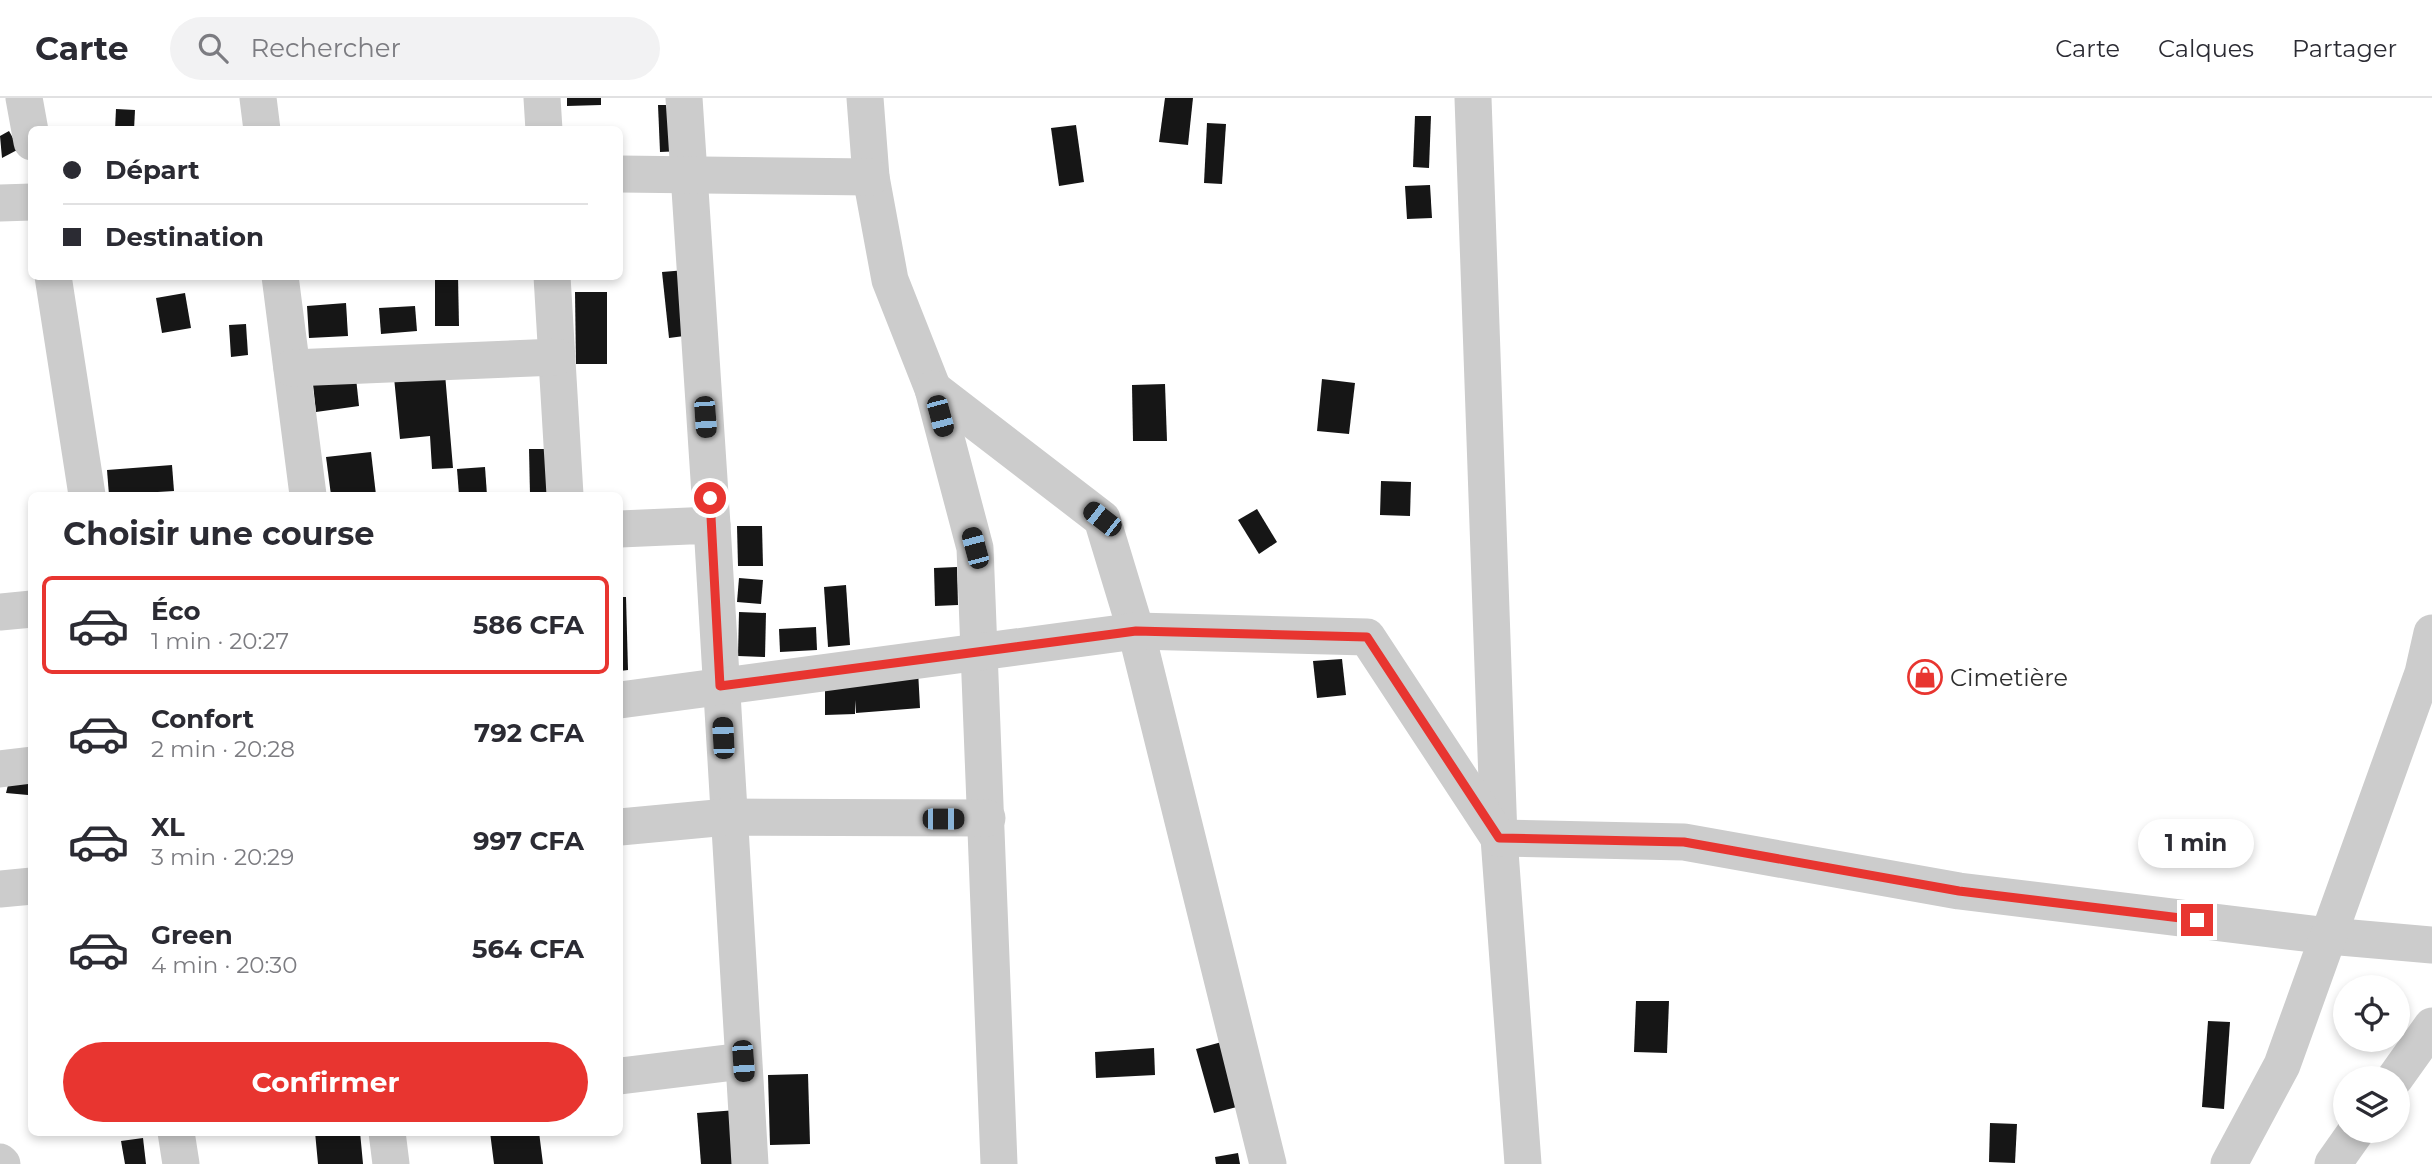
<!DOCTYPE html>
<html lang="fr">
<head>
<meta charset="utf-8">
<style>
	:root { --surface:#fff; --page:#f2f2f3; --text:#2b2b33; --muted:#7c7c81; --line:#e1e1e2; --accent:#e83530 }
	body { margin:0; font-family:Montserrat,sans-serif; background:var(--page); color:var(--text); height:100vh; display:flex; flex-direction:column; font-size:26px; white-space:nowrap }
	* { box-sizing:border-box; margin:0 }
	p { font-size:23px; color:var(--muted) }
	.icon { flex:none; width:38px; height:38px; fill:none; stroke:currentColor; stroke-width:2; stroke-linecap:round; stroke-linejoin:round }
	.map { position:relative; flex:1; overflow:hidden }
	.sheet { position:absolute; left:28px; top:394px; width:595px; height:644px; display:flex; flex-direction:column; background:var(--surface); border-radius:10px; box-shadow:0 4px 10px #0003 }
	.sheet>* { flex:none }
	.top-card { position:absolute; left:28px; top:28px; width:595px; height:154px; border-radius:10px; box-shadow:0 4px 10px #0003; display:grid; align-content:center; height:154px; padding:0 35px; background:var(--surface) }
	.controls { position:absolute; left:2333px; top:877px; display:grid; gap:14px }
	.controls a { display:grid; place-items:center; width:77px; height:77px; border-radius:50%; background:var(--surface); box-shadow:0 4px 10px #0003; font-size:35px }
	.end { position:absolute; width:32px; height:32px; margin:-16px; border:9px solid #e83530; background:#fff; box-shadow:0 0 0 4px #fff }
	.from { border-radius:50% }
	.bubble { position:absolute; height:49px; border-radius:24px; background:var(--surface); box-shadow:0 4px 10px #0003; font-size:23px; font-weight:700; line-height:49px; text-align:center }
	.car { position:absolute; width:21px; height:42px; margin:-21px -10px; border-radius:9px; box-shadow:0 0 5px 2px #0007; background:linear-gradient(#222 24%,#8ab4d8 0 40%,#222 0 76%,#8ab4d8 0 86%,#222 0) }
	.top-card b { display:flex; align-items:center; gap:24px; height:66px; font-size:26px }
	.top-card b+b { border-top:2px solid var(--line) }
	.top-card i { width:18px; height:18px; background:var(--text) }
	ul { padding:0; list-style:none }
	li { display:flex; align-items:center; gap:21px; height:98px; margin:0 14px 10px; padding:0 21px; border:4px solid transparent; border-radius:10px }
	li div { flex:1 }
	li b { display:block; font-size:26px }
	li em { font-style:normal; font-weight:700 }
	li.active { border-color:var(--accent) }
	li>.icon { width:63px; height:63px; stroke-width:1.5 }
	h2 { padding:0 35px; font-size:32px; line-height:84px }
	.action { display:flex; gap:14px; margin-top:auto; padding:14px 35px }
	.action a { flex:1; height:80px; border-radius:42px; background:var(--accent); color:#fff; font-size:28px; font-weight:700; line-height:80px; text-align:center }
	header { display:flex; align-items:center; gap:42px; box-sizing:border-box; height:98px; padding:0 35px; background:var(--surface); border-bottom:2px solid var(--line) }
	header strong { font-size:33px }
	nav { display:flex; gap:38px; margin-inline-start:auto; font-size:24px }
	.search { width:490px; height:63px; background:var(--page); display:flex; align-items:center; gap:18px; box-sizing:border-box; padding:0 24px; border-radius:38px; color:var(--muted); font-size:26px }
	.map>svg:first-child { display:block }
	.building { fill:#161616 }
	.lines { fill:none; stroke-linecap:round; stroke-linejoin:round }
	.minor { stroke:#ccc; stroke-width:37 }
	.route { stroke:#e83530; stroke-width:9 }
	.labels { text-anchor:middle; dominant-baseline:central; stroke-width:7; stroke-linejoin:round; paint-order:stroke }
	.poi-label { font-size:24px; fill:#2f2f2f; stroke:#fff; text-anchor:start }
</style>
</head>
<body>
<header>
<strong>Carte</strong>
<div class="search"><svg class="icon" aria-label="search" viewBox="0 0 24 24"><circle cx="10" cy="10" r="6"/><path d="M15 15l6 6"/></svg>Rechercher</div>
<nav><a>Carte</a><a>Calques</a><a>Partager</a></nav>
</header>
<div class="map">
<svg width="2432" height="1066" viewBox="0 0 2432 1066">
	<rect width="100%" height="100%" fill="#fff"/>
	<g class="building">
		<polygon points="567,0 601,0 601,7 567,8"/>
		<polygon points="1165,0 1193,0 1188,47 1159,44"/>
		<polygon points="658,7 681,7 683,53 660,54"/>
		<polygon points="116,11 135,12 134,32 115,32"/>
		<polygon points="1415,18 1431,18 1429,70 1413,69"/>
		<polygon points="1207,25 1226,26 1222,86 1204,85"/>
		<polygon points="1076,27 1084,84 1059,88 1051,30"/>
		<polygon points="9,33 19,51 2,60 0,38"/>
		<polygon points="1430,87 1432,120 1407,121 1405,88"/>
		<polygon points="686,172 692,237 669,240 662,174"/>
		<polygon points="435,178 458,178 459,228 435,228"/>
		<polygon points="575,194 607,194 607,266 576,266"/>
		<polygon points="185,195 191,230 162,235 156,200"/>
		<polygon points="346,205 348,238 309,240 307,208"/>
		<polygon points="415,208 417,233 381,236 379,210"/>
		<polygon points="246,226 248,257 231,259 229,227"/>
		<polygon points="444,264 453,370 432,371 430,338 400,341 393,269"/>
		<polygon points="356,280 359,308 316,314 313,286"/>
		<polygon points="1322,281 1355,285 1349,336 1317,333"/>
		<polygon points="1165,286 1167,343 1133,343 1132,287"/>
		<polygon points="529,351 559,351 559,397 530,397"/>
		<polygon points="371,354 376,397 331,397 326,359"/>
		<polygon points="172,367 174,393 109,397 107,372"/>
		<polygon points="485,369 487,397 459,397 457,371"/>
		<polygon points="1381,383 1411,384 1410,418 1380,417"/>
		<polygon points="1257,411 1277,444 1259,456 1238,422"/>
		<polygon points="737,428 762,428 763,468 738,468"/>
		<polygon points="957,469 958,507 935,508 934,470"/>
		<polygon points="739,480 763,482 761,506 737,504"/>
		<polygon points="846,487 850,547 828,549 824,489"/>
		<polygon points="620,499 626,499 628,572 620,573"/>
		<polygon points="739,514 766,515 765,559 738,558"/>
		<polygon points="816,529 817,552 780,554 779,531"/>
		<polygon points="1342,561 1346,597 1317,600 1313,563"/>
		<polygon points="918,572 920,610 856,615 855,602 855,616 825,617 825,583"/>
		<polygon points="9,683 29,684 28,697 6,695"/>
		<polygon points="1636,903 1669,903 1667,955 1634,954"/>
		<polygon points="2208,923 2230,924 2224,1011 2202,1009"/>
		<polygon points="1229,942 1248,1006 1214,1015 1196,951"/>
		<polygon points="1154,950 1155,977 1096,980 1095,954"/>
		<polygon points="808,976 810,1046 770,1047 768,977"/>
		<polygon points="737,1012 741,1066 701,1066 697,1015"/>
		<polygon points="1990,1025 2017,1026 2015,1065 1989,1064"/>
		<polygon points="315,1034 360,1034 363,1066 318,1066"/>
		<polygon points="490,1034 539,1034 543,1066 494,1066"/>
		<polygon points="143,1040 146,1066 125,1066 121,1043"/>
		<polygon points="1238,1055 1240,1066 1216,1066 1215,1059"/>
	</g>
	<g class="lines">
		<g class="minor">
			<polyline points="24,0 32,44"/>
			<polyline points="258,0 262,32"/>
			<polyline points="542,0 544,32"/>
			<polyline points="684,0 712,427"/>
			<polyline points="865,0 871,79 890,182 933,291 975,450 999,1066"/>
			<polyline points="1473,0 1499,740 1523,1066"/>
			<polyline points="620,76 871,79"/>
			<polyline points="0,105 32,104"/>
			<polyline points="53,178 87,397"/>
			<polyline points="280,178 308,397"/>
			<polyline points="552,178 565,397"/>
			<polyline points="292,270 557,259"/>
			<polyline points="933,291 1102,421 1136,533 1268,1066"/>
			<polyline points="620,431 712,427 750,1066"/>
			<polyline points="0,514 32,511"/>
			<polyline points="620,602 1136,533 1367,539 1499,740 1684,744 1959,793 2329,838 2432,847"/>
			<polyline points="0,671 32,667"/>
			<polyline points="620,729 727,719 987,720"/>
			<polyline points="0,791 32,788"/>
			<polyline points="620,978 743,963"/>
			<polyline points="2395,980 2432,928"/>
			<polyline points="176,1034 181,1066"/>
			<polyline points="387,1034 391,1066"/>
			<polyline points="0,1064 2,1066"/>
			<polyline points="2229,1066 2282,967 2423,575 2432,535"/>
			<polyline points="2333,1066 2357,1032"/>
		</g>
	</g>
	<g class="lines">
		<polyline class="route" points="710,400 720,588 1136,533 1367,539 1499,740 1684,744 1959,793 2197,822"/>
	</g>
	<defs>
		<g id="shop-ring" transform="scale(1.75)"><circle r="9.5" fill="#fff" stroke="#e83530" stroke-width="1.5"/><path d="M-5-2.5h2.3a2.7 3.5 0 0 1 5.4 0H5L5.5 6h-11ZM-1.5-2.5h3a1.5 2.3 0 0 0-3 0Z" fill="#e83530"/></g>
	</defs>
	<g fill-rule="evenodd">
		<use href="#shop-ring" x="1925" y="579"/>
	</g>
	<g class="labels">
		<g class="poi-label">
			<text x="1950" y="579">Cimetière</text>
		</g>
	</g>
</svg>
<div class="controls">
<a><svg class="icon" aria-label="locate" viewBox="0 0 24 24"><circle cx="12" cy="12" r="6"/><path d="M12 2v4M12 18v4M2 12h4M18 12h4"/></svg></a>
<a><svg class="icon" aria-label="layers" viewBox="0 0 24 24"><path d="M12 4l9 5-9 5-9-5zM3 14l9 5 9-5"/></svg></a>
</div>
<i class="end from" style="left:710px;top:400px"></i>
<i class="end" style="left:2197px;top:822px"></i>
<div class="bubble" style="left:2138px;top:721px;width:116px">1 min</div>
<i class="car" style="left:940px;top:318px;rotate:165deg"></i>
<i class="car" style="left:705px;top:319px;rotate:176deg"></i>
<i class="car" style="left:1102px;top:421px;rotate:308deg"></i>
<i class="car" style="left:975px;top:450px;rotate:345deg"></i>
<i class="car" style="left:723px;top:640px;rotate:357deg"></i>
<i class="car" style="left:943px;top:721px;rotate:90deg"></i>
<i class="car" style="left:743px;top:963px;rotate:176deg"></i>
<div class="top-card">
<b><i class="from"></i>Départ</b>
<b><i></i>Destination</b>
</div>
<section class="sheet">
<h2>Choisir une course</h2>
<ul>
<li class="active"><svg class="icon" aria-label="car" viewBox="0 0 24 24"><path d="M5 17H2v-5l4-1 3-4h7l3 4 3 1v5h-3M9 17h6M6 11h13"/><circle cx="7" cy="17" r="2"/><circle cx="17" cy="17" r="2"/></svg><div><b>Éco</b><p>1 min · 20:27</p></div><em>586 CFA</em></li>
<li><svg class="icon" aria-label="car" viewBox="0 0 24 24"><path d="M5 17H2v-5l4-1 3-4h7l3 4 3 1v5h-3M9 17h6M6 11h13"/><circle cx="7" cy="17" r="2"/><circle cx="17" cy="17" r="2"/></svg><div><b>Confort</b><p>2 min · 20:28</p></div><em>792 CFA</em></li>
<li><svg class="icon" aria-label="car" viewBox="0 0 24 24"><path d="M5 17H2v-5l4-1 3-4h7l3 4 3 1v5h-3M9 17h6M6 11h13"/><circle cx="7" cy="17" r="2"/><circle cx="17" cy="17" r="2"/></svg><div><b>XL</b><p>3 min · 20:29</p></div><em>997 CFA</em></li>
<li><svg class="icon" aria-label="car" viewBox="0 0 24 24"><path d="M5 17H2v-5l4-1 3-4h7l3 4 3 1v5h-3M9 17h6M6 11h13"/><circle cx="7" cy="17" r="2"/><circle cx="17" cy="17" r="2"/></svg><div><b>Green</b><p>4 min · 20:30</p></div><em>564 CFA</em></li>
</ul>
<div class="action"><a>Confirmer</a></div>
</section>
</div>
</body>
</html>
